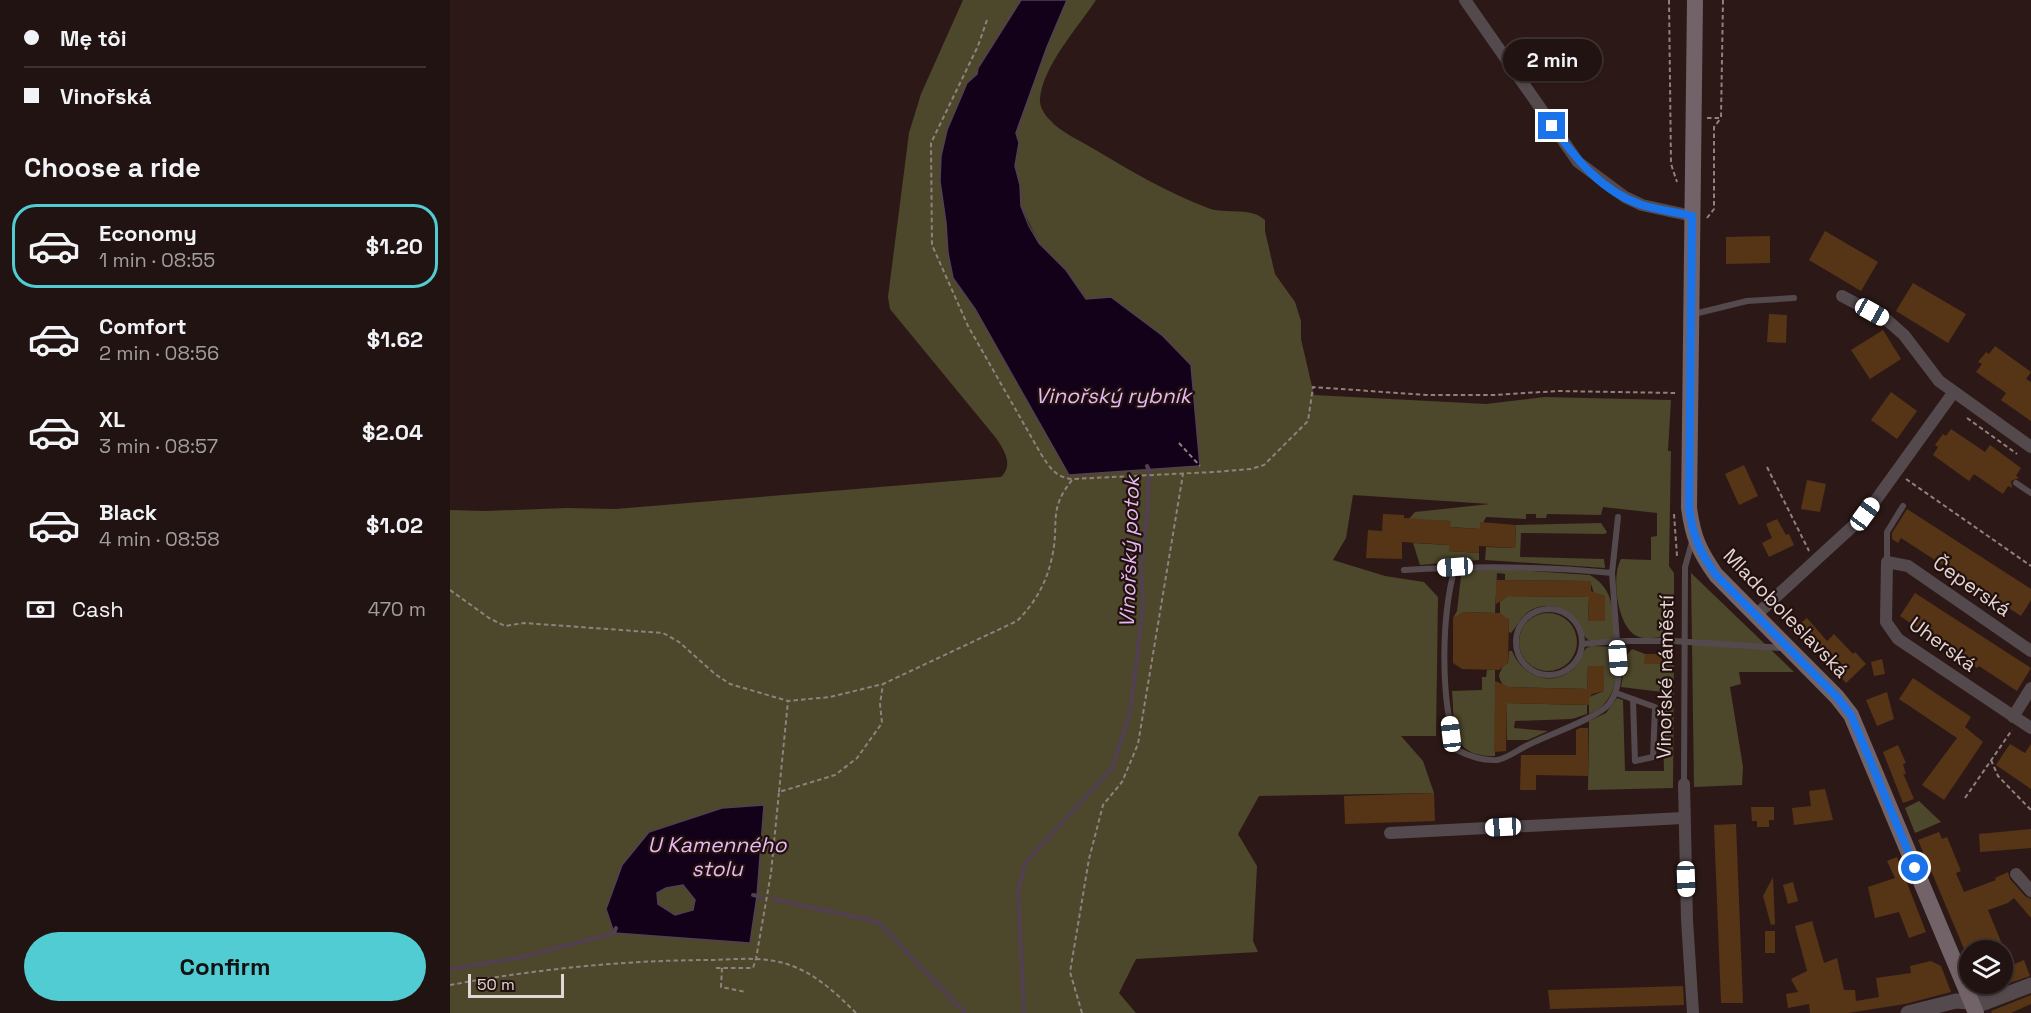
<!DOCTYPE html>
<html lang="en">
<head>
<meta charset="utf-8">
<style>
	:root { --surface:#211311; --page:#291c1a; --text:#f1f3f6; --muted:#a29e9f; --line:#3e3231; --accent:#51ccd2 }
	body { margin:0; font-family:"Space Grotesk",sans-serif; background:var(--page); color:var(--text); height:100vh; display:flex; flex-direction:column; font-size:22px; white-space:nowrap }
	* { box-sizing:border-box; margin:0 }
	p { font-size:20px; color:var(--muted) }
	.icon { flex:none; width:33px; height:33px; fill:none; stroke:currentColor; stroke-width:2; stroke-linecap:round; stroke-linejoin:round }
	.map { position:relative; flex:1; overflow:hidden }
	.side { display:flex; flex-direction:column; background:var(--surface); width:450px }
	.side>* { flex:none }
	.hud { display:grid; align-content:center; height:132px; padding:0 24px; background:var(--surface) }
	.tools { position:absolute; left:1509px; top:940px; display:grid; gap:12px }
	.tools a { display:grid; place-items:center; width:54px; height:54px; border-radius:50%; background:var(--surface); box-shadow:0 2px 4px #0004,0 0 0 2px var(--line); font-size:30px }
	.scale { position:absolute; left:18px; bottom:15px; width:96px; box-sizing:border-box; padding-left:6px; border:3px solid #e4d6d4; border-top:0; font-size:16px; line-height:21px; white-space:nowrap; color:#e4d6d4; -webkit-text-stroke:4px #22100e; paint-order:stroke }
	.end { position:absolute; width:27px; height:27px; margin:-14px; border:8px solid #1a73e8; background:#fff; box-shadow:0 0 0 3px #fff }
	.from { border-radius:50% }
	.bubble { position:absolute; height:42px; border-radius:21px; background:var(--surface); box-shadow:0 2px 4px #0004,0 0 0 2px var(--line); font-size:20px; font-weight:700; line-height:42px; text-align:center }
	.car { position:absolute; width:18px; height:36px; margin:-18px -9px; border-radius:8px; box-shadow:0 0 4px 2px #0007; background:linear-gradient(#fff 24%,#345 0 40%,#fff 0 76%,#345 0 86%,#fff 0) }
	.hud b { display:flex; align-items:center; gap:21px; height:57px; font-size:22px }
	.hud b+b { border-top:2px solid var(--line) }
	.hud i { width:15px; height:15px; background:var(--text) }
	ul { padding:0; list-style:none }
	li { display:flex; align-items:center; gap:18px; height:84px; margin:0 12px 9px; padding:0 12px; border:3px solid transparent; border-radius:24px }
	li div { flex:1 }
	li b { display:block; font-size:22px }
	li em { font-style:normal; font-weight:700 }
	li.active { border-color:var(--accent) }
	li>.icon { width:54px; height:54px; stroke-width:1.5 }
	h2 { padding:0 24px; font-size:27px; line-height:72px }
	.pay { display:flex; align-items:center; gap:15px; height:66px; padding:0 24px; font-size:22px }
	.pay p { margin-inline-start:auto }
	.button { display:flex; gap:12px; margin-top:auto; padding:12px 24px }
	.button a { flex:1; height:69px; border-radius:36px; background:var(--accent); color:#111; font-size:24px; font-weight:700; line-height:69px; text-align:center }
	main { display:flex; flex:1; min-height:0 }
	.map>svg:first-child { display:block }
	.green { fill:#4d472b; fill-rule:evenodd }
	.water { fill:#130019; stroke:#524051; stroke-width:1.5; fill-rule:evenodd }
	.lines { fill:none; stroke-linecap:round; stroke-linejoin:round }
	.stream { stroke:#524051; stroke-width:4 }
	.building { fill:#553516 }
	.path { stroke:#91807e; stroke-width:2; stroke-dasharray:4.5 3; stroke-linecap:butt }
	.service { stroke:#544a4e; stroke-width:6 }
	.minor { stroke:#544a4e; stroke-width:12 }
	.tertiary { stroke:#544a4e; stroke-width:15 }
	.secondary { stroke:#716368; stroke-width:16 }
	.route { stroke:#1a73e8; stroke-width:8 }
	.labels { text-anchor:middle; dominant-baseline:central; stroke-width:4.5; stroke-linejoin:round; paint-order:stroke }
	.street-label { font-size:20px; fill:#e4d6d4; stroke:#22100e }
	.water-label { font-size:21px; font-style:italic; fill:#e6b9f4; stroke:#22100e }
</style>
</head>
<body>
<main>
<section class="side">
<div class="hud">
<b><i class="from"></i>Mẹ tôi</b>
<b><i></i>Vinořská</b>
</div>
<h2>Choose a ride</h2>
<ul>
<li class="active"><svg class="icon" aria-label="car" viewBox="0 0 24 24"><path d="M5 17H2v-5l4-1 3-4h7l3 4 3 1v5h-3M9 17h6M6 11h13"/><circle cx="7" cy="17" r="2"/><circle cx="17" cy="17" r="2"/></svg><div><b>Economy</b><p>1 min · 08:55</p></div><em>$1.20</em></li>
<li><svg class="icon" aria-label="car" viewBox="0 0 24 24"><path d="M5 17H2v-5l4-1 3-4h7l3 4 3 1v5h-3M9 17h6M6 11h13"/><circle cx="7" cy="17" r="2"/><circle cx="17" cy="17" r="2"/></svg><div><b>Comfort</b><p>2 min · 08:56</p></div><em>$1.62</em></li>
<li><svg class="icon" aria-label="car" viewBox="0 0 24 24"><path d="M5 17H2v-5l4-1 3-4h7l3 4 3 1v5h-3M9 17h6M6 11h13"/><circle cx="7" cy="17" r="2"/><circle cx="17" cy="17" r="2"/></svg><div><b>XL</b><p>3 min · 08:57</p></div><em>$2.04</em></li>
<li><svg class="icon" aria-label="car" viewBox="0 0 24 24"><path d="M5 17H2v-5l4-1 3-4h7l3 4 3 1v5h-3M9 17h6M6 11h13"/><circle cx="7" cy="17" r="2"/><circle cx="17" cy="17" r="2"/></svg><div><b>Black</b><p>4 min · 08:58</p></div><em>$1.02</em></li>
</ul>
<div class="pay"><svg class="icon" aria-label="cash" viewBox="0 0 24 24"><path d="M3 7h18v10H3z"/><circle cx="12" cy="12" r="2"/></svg>Cash<p>470 m</p></div>
<div class="button"><a>Confirm</a></div>
</section>
<div class="map">
<svg width="1581" height="1013" viewBox="0 0 1581 1013">
	<rect width="100%" height="100%" fill="#2c1917"/>
	<g class="green">
		<path d="M513 0H571L528 68 527 74 517 84 490 181 496 223 498 253 503 278 525 309 619 474 750 466 741 365 637 299 616 270 589 243 571 206 570 185 565 166 569 143 566 133 597 47 617 0H646C629 26 592 67 590 99 589 105 594 114 599 119 610 132 629 140 644 149 681 171 718 193 758 208 776 215 800 206 815 220V231L825 274 845 302 851 321V339L864 395 1036 404 1094 397 1221 400 1218 451H1221L1219 566 1224 573V636C1213 636 1196 641 1187 636 1167 627 1161 576 1171 559L1201 560V537L1207 536V513L1153 507 1151 515 1097 514 1096 518H1086V514H1076V519L1036 517 1030 529 1000 527V521L958 520 965 512 1040 504 903 495 896 538 883 560 935 576 974 582 988 597 986 736H951L973 761 984 793 809 796 788 834 807 866 803 941 808 952 686 959 669 993 686 1013H0V510L36 511 117 508 165 509 551 477C564 465 554 450 546 438L440 309 438 297 459 133 471 94ZM272 808 300 943 164 933Z"/>
		<polygon points="1151,523 1157,532 1155,534 1071,533 1070,557 1154,559 1155,568 1035,560 1036,547 1065,548 1066,525"/>
		<polygon points="963,543 999,545 999,551 1029,553 1029,560 970,565"/>
		<path d="M1038 568 1140 575C1166 590 1162 613 1165 639 1158 640 1148 642 1141 641 1133 639 1132 628 1128 622 1118 607 1094 600 1078 612 1070 618 1067 626 1061 633L1059 632V619H1055L1050 613V602L1055 596 1139 597 1138 620 1155 621V596L1144 593 1140 581 1055 580V574L1047 573 1045 613 1017 612 1003 618 1007 611 1011 576 1018 570Z"/>
		<polygon points="1241,573 1344,672 1289,672 1291,684 1280,687 1293,767 1292,785 1244,787"/>
		<circle cx="1098" cy="642" r="29"/>
		<path d="M1141 646 1165 647C1170 671 1166 705 1139 714V697L1154 691V666H1138L1137 689 1054 687C1047 674 1048 677 1054 664H1058L1059 651H1062C1072 676 1102 689 1124 668 1131 660 1131 649 1141 646Z"/>
		<polygon points="1182,649 1195,654 1195,664 1213,664 1214,654 1224,655 1223,788 1138,790 1139,721 1156,713 1167,698 1173,700 1175,771 1214,771 1212,692 1171,687 1176,656"/>
		<path d="M1037 670H1045V756C999 757 1005 725 1002 691L1032 690V677H1036Z"/>
		<polygon points="1054,703 1137,705 1137,714 1122,719 1065,721 1064,728 1098,731 1078,740 1057,740 1057,710 1054,710"/>
		<polygon points="1469,801 1491,822 1465,833 1455,808"/>
		<polygon points="234,884 245,900 244,910 225,915 208,903 207,894 216,888"/>
	</g>
	<g class="water">
		<polygon points="571,0 617,0 597,47 566,133 569,143 565,166 570,185 571,206 579,226 589,243 616,270 636,299 661,297 713,336 741,365 750,466 619,475 525,309 503,278 498,253 496,223 490,181 491,156 497,130 517,83 527,74 528,68"/>
		<path d="M314 805 307 896 300 943 164 933 156 909 172 865 199 832 272 808ZM233 885 245 900 243 910 225 915 208 904 207 893 216 888Z"/>
	</g>
	<g class="lines">
		<g class="stream">
			<polyline points="303,895 312,897"/>
			<polyline points="323,899 428,922 515,1013"/>
			<polyline points="0,969 73,957 164,933 166,928"/>
			<polyline points="574,1013 568,891 575,863 662,768 680,713 693,608 691,565 698,503 699,470 697,466"/>
		</g>
	</g>
	<g class="building">
		<polygon points="1375,231 1428,262 1411,291 1359,260"/>
		<polygon points="1320,236 1320,263 1276,264 1276,237"/>
		<polygon points="1463,283 1516,314 1498,343 1446,311"/>
		<polygon points="1319,314 1337,315 1336,343 1317,342"/>
		<polygon points="1433,330 1451,359 1420,379 1401,350"/>
		<polygon points="1545,346 1581,372 1576,379 1581,382 1581,421 1551,400 1556,393 1526,372 1532,364 1528,362 1536,352 1539,354"/>
		<polygon points="1441,392 1467,411 1447,439 1421,420"/>
		<polygon points="1501,429 1535,452 1540,445 1571,468 1566,476 1569,478 1561,481 1562,488 1558,486 1553,494 1524,474 1519,481 1483,455 1488,447 1485,445 1493,434 1496,436"/>
		<polygon points="1294,465 1308,496 1289,505 1275,474"/>
		<polygon points="1357,480 1376,484 1370,512 1351,509"/>
		<polygon points="1457,509 1581,589 1581,600 1571,616 1451,538 1448,543 1442,539 1442,533"/>
		<polygon points="933,514 954,515 954,518 1001,521 1000,527 1030,529 1030,522 1066,525 1065,548 1029,546 1029,553 999,551 999,545 952,542 952,559 916,558 918,530 932,531"/>
		<polygon points="1327,519 1336,535 1339,534 1344,545 1319,557 1312,543 1322,538 1316,524"/>
		<polygon points="1046,580 1141,581 1141,591 1155,596 1155,621 1138,621 1139,597 1059,596 1046,604"/>
		<polygon points="1465,593 1581,668 1567,691 1529,666 1527,668 1450,616"/>
		<polygon points="1013,612 1050,613 1059,620 1058,663 1049,670 1012,669 1003,663 1003,618"/>
		<polygon points="1357,618 1377,641 1384,634 1403,654 1405,652 1416,664 1396,683 1344,628"/>
		<polygon points="1195,654 1214,654 1214,664 1194,664"/>
		<polygon points="1432,659 1435,674 1424,676 1421,662"/>
		<polygon points="1138,666 1154,666 1154,691 1142,694 1139,698 1139,705 1057,703 1056,751 1044,752 1045,681 1059,687 1137,689"/>
		<polygon points="1463,678 1521,717 1515,727 1533,742 1494,800 1472,785 1507,738 1449,699"/>
		<polygon points="1437,692 1444,719 1427,726 1416,700"/>
		<polygon points="1130,728 1138,728 1138,776 1086,775 1086,790 1070,790 1071,755 1126,755 1126,730"/>
		<polygon points="1560,744 1575,753 1581,744 1581,789 1546,765"/>
		<polygon points="1448,745 1456,763 1453,764 1456,775 1453,773 1464,799 1453,803 1433,752"/>
		<polygon points="1375,789 1383,820 1344,825 1342,808 1361,806 1359,791"/>
		<polygon points="984,793 985,821 895,824 894,796"/>
		<polygon points="1301,807 1324,807 1324,820 1319,820 1319,827 1307,827 1307,821 1302,821"/>
		<polygon points="1286,824 1293,1003 1271,1003 1264,825"/>
		<polygon points="1581,829 1581,848 1530,852 1529,834"/>
		<polygon points="1489,832 1492,839 1497,837 1511,871 1506,873 1514,892 1546,880 1545,878 1558,872 1560,879 1575,896 1581,899 1581,918 1564,898 1558,903 1538,910 1552,944 1542,951 1520,951 1520,963 1468,840"/>
		<polygon points="1447,857 1476,932 1459,938 1449,912 1425,918 1418,887 1445,878 1437,861"/>
		<polygon points="1323,877 1325,924 1321,925 1313,896"/>
		<polygon points="1343,882 1348,901 1338,904 1333,885"/>
		<polygon points="1362,921 1374,963 1387,958 1394,990 1405,990 1406,1001 1429,997 1426,978 1461,973 1460,966 1481,961 1491,966 1501,992 1455,1004 1398,1013 1360,1013 1359,1004 1338,1008 1336,994 1348,992 1341,979 1357,971 1345,926"/>
		<rect x="1315" y="931" width="10" height="22"/>
		<polygon points="1574,960 1580,976 1557,984 1556,982 1552,982 1552,969"/>
		<polygon points="1233,986 1234,1005 1100,1009 1098,990"/>
		<polygon points="1581,995 1581,1004 1561,1013 1542,1013 1541,1011"/>
	</g>
	<g class="lines">
		<g class="path">
			<polyline points="1219,0 1221,164 1227,182"/>
			<path d="M537 20 528 46 481 143 482 245 518 326 591 454C600 468 606 478 623 479"/>
			<polyline points="1257,118 1271,118 1273,0"/>
			<polyline points="1257,218 1264,209 1264,127 1271,118"/>
			<polyline points="1517,418 1567,454"/>
			<polyline points="729,443 750,466"/>
			<polyline points="1317,467 1359,551"/>
			<polyline points="1456,479 1581,566"/>
			<polyline points="1224,514 1227,556"/>
			<path d="M0 590 39 618 55 626 74 623 213 633 229 642 265 674 280 684 338 701 380 697 433 684 567 621C585 603 597 582 602 557 610 523 597 510 623 479L764 472 801 469 814 465 858 421 863 387 976 395H1044L1108 391 1227 393"/>
			<polyline points="1541,760 1548,776 1581,810"/>
			<polyline points="329,792 338,701"/>
			<polyline points="1515,798 1562,730"/>
			<polyline points="266,968 303,968 306,959 321,873 329,792 385,775 407,758 432,723 430,704 433,684"/>
			<polyline points="272,968 271,987 296,992"/>
			<path d="M0 985C87 969 175 960 263 960 289 959 320 956 345 967 369 977 387 994 406 1013"/>
			<polyline points="632,1013 620,972 639,859 653,805 672,782 688,744 733,474"/>
		</g>
		<g class="service">
			<polyline points="1244,314 1297,301 1344,298"/>
			<polyline points="1566,483 1581,493"/>
			<polyline points="1437,562 1437,532 1453,506"/>
			<path d="M1005 567C991 618 990 700 1007 750 1019 756 1033 761 1047 760 1056 759 1068 750 1076 746 1095 736 1148 718 1159 704 1173 686 1168 662 1167 641H1223L1332 648"/>
			<path d="M954 570C1024 566 1093 566 1162 573L1167 641 1132 644"/>
			<polyline points="1162,573 1168,517"/>
			<circle cx="1099" cy="642" r="33"/>
			<polyline points="1166,693 1205,707 1203,757 1185,761 1183,699"/>
			<polyline points="1234,784 1235,567 1242,542"/>
		</g>
		<g class="minor">
			<polyline points="1015,0 1128,162 1175,197 1192,205 1242,216"/>
			<polyline points="1392,296 1437,320 1454,335 1489,381 1581,447"/>
			<polyline points="1306,615 1415,515 1503,393"/>
			<polyline points="1581,651 1458,566 1437,562 1436,622 1448,639 1581,728"/>
			<polyline points="1563,717 1581,688"/>
			<polyline points="1234,784 1237,920 1243,1013"/>
			<polyline points="940,833 1233,818"/>
			<polyline points="1566,874 1581,891"/>
		</g>
		<polyline class="tertiary" points="1458,1013 1506,1001 1534,1003 1581,985"/>
		<path class="secondary" d="M1245 0 1239 508C1243 537 1249 551 1266 575L1387 697 1401 715 1526 1013"/>
	</g>
	<g class="lines">
		<path class="route" d="M1102 126C1126 159 1152 192 1192 205 1208 210 1226 212 1242 216L1239 508C1243 537 1249 551 1266 575L1387 697 1401 715 1465 868"/>
	</g>
	<g class="labels">
		<g class="street-label">
			<text transform="translate(1522 586) rotate(35)">Čeperská</text>
			<text transform="translate(1336 613) rotate(46)">Mladoboleslavská</text>
			<text transform="translate(1493 644) rotate(36)">Uherská</text>
			<text transform="translate(1215 677) rotate(-89)">Vinořské náměstí</text>
		</g>
		<g class="water-label">
			<text x="663" y="395">Vinořský rybník</text>
			<text transform="translate(679 552) rotate(-88)">Vinořský potok</text>
			<text x="267" y="844">U Kamenného<tspan x="267" dy="24">stolu</tspan></text>
		</g>
	</g>
</svg>
<div class="tools">
<a><svg class="icon" aria-label="layers" viewBox="0 0 24 24"><path d="M12 4l9 5-9 5-9-5zM3 14l9 5 9-5"/></svg></a>
</div>
<div class="scale">50 m</div>
<i class="end from" style="left:1465px;top:868px"></i>
<i class="end" style="left:1102px;top:126px"></i>
<div class="bubble" style="left:1053px;top:39px;width:99px">2 min</div>
<i class="car" style="left:1422px;top:312px;rotate:119deg"></i>
<i class="car" style="left:1415px;top:514px;rotate:36deg"></i>
<i class="car" style="left:1005px;top:567px;rotate:266deg"></i>
<i class="car" style="left:1168px;top:658px;rotate:176deg"></i>
<i class="car" style="left:1001px;top:734px;rotate:353deg"></i>
<i class="car" style="left:1053px;top:827px;rotate:267deg"></i>
<i class="car" style="left:1236px;top:879px;rotate:178deg"></i>
</div>
</main>
</body>
</html>
